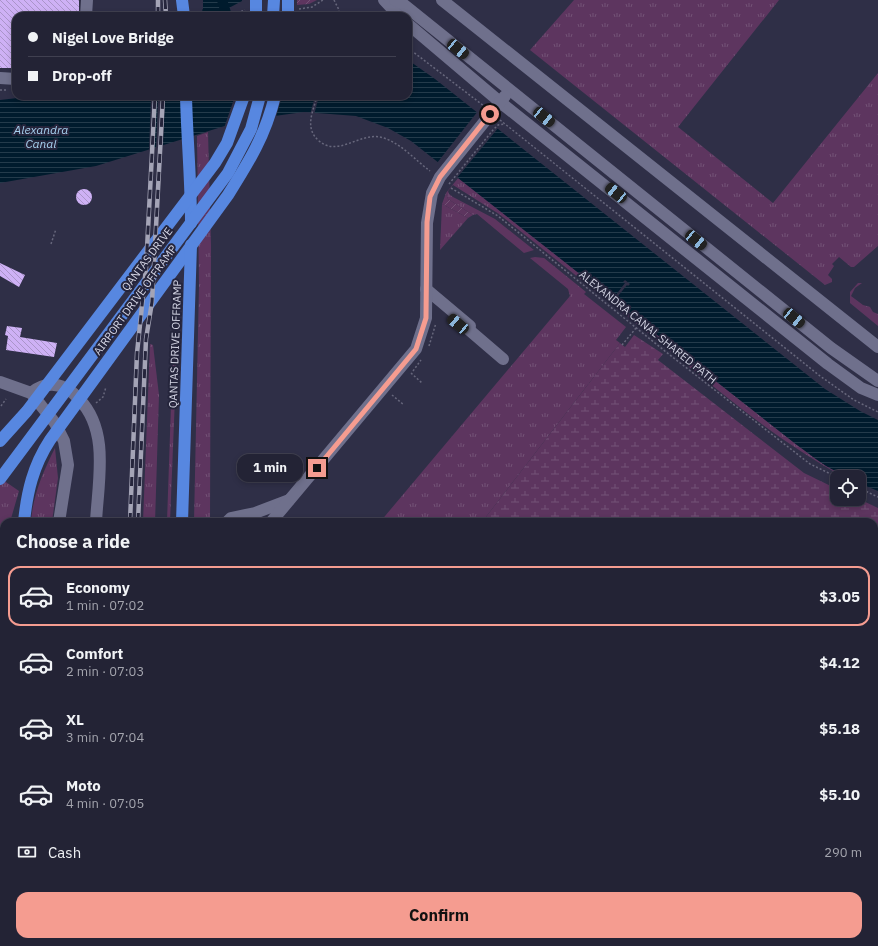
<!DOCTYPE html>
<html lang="en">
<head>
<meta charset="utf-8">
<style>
	:root { --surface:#232335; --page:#2b2b3d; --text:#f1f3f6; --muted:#a3a4ad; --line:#404050; --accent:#f59c90 }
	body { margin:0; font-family:"IBM Plex Sans",sans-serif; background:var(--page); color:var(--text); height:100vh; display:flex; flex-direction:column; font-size:15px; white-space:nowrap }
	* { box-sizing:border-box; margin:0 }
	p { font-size:13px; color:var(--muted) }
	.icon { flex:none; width:22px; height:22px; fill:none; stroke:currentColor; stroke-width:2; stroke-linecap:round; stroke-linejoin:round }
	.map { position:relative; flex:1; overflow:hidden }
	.panel { position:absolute; left:0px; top:518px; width:878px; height:428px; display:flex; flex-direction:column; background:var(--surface); border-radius:12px 12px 0 0; box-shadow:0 2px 6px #0003,0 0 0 1px var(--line) }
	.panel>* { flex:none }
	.banner { position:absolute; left:12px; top:12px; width:400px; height:88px; border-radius:12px; box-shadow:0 2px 6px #0003,0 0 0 1px var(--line); display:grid; align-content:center; height:88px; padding:0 16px; background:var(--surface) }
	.controls { position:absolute; left:830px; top:470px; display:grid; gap:8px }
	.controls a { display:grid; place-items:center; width:36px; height:36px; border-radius:8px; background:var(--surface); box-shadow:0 2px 6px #0003,0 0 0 1px var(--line); font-size:20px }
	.end { position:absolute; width:18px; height:18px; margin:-9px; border:5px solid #f59c90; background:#111; box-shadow:0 0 0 2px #111 }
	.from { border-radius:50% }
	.bubble { position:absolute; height:28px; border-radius:12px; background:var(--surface); box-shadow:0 2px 6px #0003,0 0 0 1px var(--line); font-size:13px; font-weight:700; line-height:28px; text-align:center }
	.car { position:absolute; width:12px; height:24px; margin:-12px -6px; border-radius:5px; box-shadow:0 0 3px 1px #0007; background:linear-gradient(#222 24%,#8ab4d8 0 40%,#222 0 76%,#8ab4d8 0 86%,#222 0) }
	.banner b { display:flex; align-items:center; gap:14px; height:38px; font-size:15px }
	.banner b+b { border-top:1px solid var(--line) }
	.banner i { width:10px; height:10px; background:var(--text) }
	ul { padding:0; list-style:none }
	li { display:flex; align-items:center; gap:12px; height:60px; margin:0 8px 6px; padding:0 8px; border:2px solid transparent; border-radius:12px }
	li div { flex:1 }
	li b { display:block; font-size:15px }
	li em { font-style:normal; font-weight:700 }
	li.active { border-color:var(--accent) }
	li>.icon { width:36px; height:36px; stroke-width:1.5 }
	h2 { padding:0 16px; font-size:18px; line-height:48px }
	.pay { display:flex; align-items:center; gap:10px; height:44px; padding:0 16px; font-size:15px }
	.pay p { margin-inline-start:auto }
	.action { display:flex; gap:8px; margin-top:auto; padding:8px 16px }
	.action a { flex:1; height:46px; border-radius:12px; background:var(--accent); color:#111; font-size:16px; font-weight:700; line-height:46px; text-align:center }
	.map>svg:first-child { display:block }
	.grass { fill:url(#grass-tufts) }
	.wetland { fill:url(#wetland-marsh) }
	.park { fill:url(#park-dots) }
	.garden { fill:url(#garden-furrows) }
	.water { fill:url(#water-rules) }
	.pier { fill:#2f2f47 }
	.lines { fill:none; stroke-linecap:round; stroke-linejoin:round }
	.canal { stroke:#001b2d; stroke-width:10 }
	.building { fill:url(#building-back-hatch) }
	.path { stroke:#67677c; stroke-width:1.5; stroke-dasharray:2 2; stroke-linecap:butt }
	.minor { stroke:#6f708c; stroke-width:12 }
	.highway { stroke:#5787e0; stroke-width:12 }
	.rail-casing { stroke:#a4a4b6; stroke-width:4.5 }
	.rail { stroke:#25253c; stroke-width:3; stroke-dasharray:9; stroke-linecap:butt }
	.route { stroke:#f59c90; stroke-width:5 }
	.labels { text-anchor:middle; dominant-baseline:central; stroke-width:4; stroke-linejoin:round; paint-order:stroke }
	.street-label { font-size:11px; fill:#d5d6e5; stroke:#25253c }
	.water-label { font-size:12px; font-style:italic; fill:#a6cfee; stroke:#25253c }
</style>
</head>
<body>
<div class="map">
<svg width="878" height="946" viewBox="0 0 878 946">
	<defs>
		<pattern id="grass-tufts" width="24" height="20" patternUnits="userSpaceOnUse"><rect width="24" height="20" fill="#5d355f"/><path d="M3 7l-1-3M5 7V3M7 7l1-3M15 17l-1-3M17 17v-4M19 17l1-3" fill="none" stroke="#735276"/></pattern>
		<pattern id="wetland-marsh" width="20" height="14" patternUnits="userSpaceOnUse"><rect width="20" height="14" fill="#5d355f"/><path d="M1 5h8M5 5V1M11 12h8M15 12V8" fill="none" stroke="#735276"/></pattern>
		<pattern id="park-dots" width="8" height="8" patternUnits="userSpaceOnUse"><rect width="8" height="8" fill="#5d355f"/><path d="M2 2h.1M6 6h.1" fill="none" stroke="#735276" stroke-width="1.8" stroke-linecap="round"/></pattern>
		<pattern id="garden-furrows" width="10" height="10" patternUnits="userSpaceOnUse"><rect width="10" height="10" fill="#5d355f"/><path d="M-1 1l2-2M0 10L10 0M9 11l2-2" fill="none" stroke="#735276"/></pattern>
		<pattern id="water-rules" width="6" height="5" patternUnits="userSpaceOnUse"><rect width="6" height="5" fill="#001b2d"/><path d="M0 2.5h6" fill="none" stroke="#243b4b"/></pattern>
		<pattern id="building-back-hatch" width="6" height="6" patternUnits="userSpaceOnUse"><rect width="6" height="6" fill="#ceb1f5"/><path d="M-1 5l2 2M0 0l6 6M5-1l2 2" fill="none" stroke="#aa95c9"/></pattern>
	</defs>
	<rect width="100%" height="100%" fill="#2f2f47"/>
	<g class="grass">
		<polygon points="574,0 779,0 678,127 773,203 878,73 878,246 854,267 851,267 839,257 832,264 834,266 828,275 832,279 832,282 825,285 530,50"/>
		<polygon points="208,132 211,246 210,522 194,522 199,285 197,136"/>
		<polygon points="459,177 601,291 599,294 499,214 453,185 448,191 449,194 453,197 495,219 534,250 524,253 477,214 473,215 448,199 446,193"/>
		<polygon points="442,204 468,218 440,250"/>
		<polygon points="535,257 544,258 586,292 584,294 626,327 616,340 620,343 482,522 380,522 570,296 568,289 530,258"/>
		<polygon points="858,283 862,283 855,288 851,296 863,305 870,307 873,312 878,314 878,326 850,303 850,292"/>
		<path d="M620 306 797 445 825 465 848 477H844C761 432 692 367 618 309Z"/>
		<polygon points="150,344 153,345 159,395 155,522 143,522"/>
		<polygon points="173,347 177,347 170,522 167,522"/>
		<path d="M55 448 58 478 52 522H31C33 494 43 472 55 448Z"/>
		<polygon points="3,480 19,491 10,522 4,522 4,627 0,625 0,483"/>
		<polygon points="878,559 878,583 874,582 874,566"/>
		<polygon points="874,624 878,627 878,646 874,642"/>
		<polygon points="878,807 878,827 874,827 874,808"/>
		<polygon points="127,942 156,942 158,943 157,946 127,946"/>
		<polygon points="568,942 729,942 730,946 586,946"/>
	</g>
	<polygon class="wetland" points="634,335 663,354 658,360 804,473 837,489 837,499 859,499 878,508 878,559 874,566 874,522 482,522 620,343 625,347"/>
	<polygon class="park" points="874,915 878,915 878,946 730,946 729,942 874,942"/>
	<g class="garden">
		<polygon points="297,0 317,0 309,4 297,5"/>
		<polygon points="446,193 448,199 473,215 468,218 442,204"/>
	</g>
	<g class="water">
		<polygon points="203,0 242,0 242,1 227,9 205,15 202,10 203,9"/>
		<path d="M408 60 435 79 825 389 860 411 878 420V491L859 483V477C836 477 815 458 797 445L411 141 388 128 356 116 304 112 244 120 96 166 0 183V100L35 96H408Z"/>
	</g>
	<g class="pier">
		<polygon points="151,96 156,96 154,151 149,152"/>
		<polygon points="158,96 165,96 163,148 156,150"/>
		<polygon points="235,96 282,96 276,117 245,122 224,128"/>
		<polygon points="315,96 319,96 314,115 310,115"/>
		<polygon points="478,111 499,127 456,179 437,163"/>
		<polygon points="625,280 630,284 628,286 627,285 614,301 612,300 625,283 623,282"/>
	</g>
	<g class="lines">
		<polyline class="canal" points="222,0 227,16"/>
	</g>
	<g class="building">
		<polygon points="0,0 79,0 79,16 16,16 16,68 0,68"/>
		<circle cx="84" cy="197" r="8"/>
		<polygon points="0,263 25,275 19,287 0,276"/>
		<polygon points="7,326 22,328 20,337 57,343 54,357 6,350 8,336 5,335"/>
	</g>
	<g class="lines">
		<g class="path">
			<polyline points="334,0 339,10 339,16"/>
			<polyline points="299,9 312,7 323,0"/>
			<polyline points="230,16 245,10"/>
			<polyline points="408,48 484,106"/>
			<polyline points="0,90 8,90"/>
			<path d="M317 96C313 112 304 128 319 141 338 157 359 133 380 137 399 141 415 160 430 171"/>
			<polyline points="500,120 820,376 854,400 878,412"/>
			<polyline points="449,184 493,130 498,125 505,124"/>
			<polyline points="451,188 498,216 666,352 810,464 837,477"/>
			<polyline points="51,244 56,229"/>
			<polyline points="622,345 636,328"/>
			<polyline points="429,346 436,323"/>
			<polyline points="413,371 421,360"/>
			<polyline points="411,373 422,383"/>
			<polyline points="392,395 404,405"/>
			<polyline points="96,403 103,397 106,387"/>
			<polyline points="1,406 6,399"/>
			<polyline points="859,488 878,497"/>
		</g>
		<g class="minor">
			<polyline points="384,0 399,16"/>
			<polyline points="395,0 403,4 831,348 878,381"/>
			<polyline points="442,0 878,347"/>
			<polyline points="86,16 87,0"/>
			<polyline points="408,24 500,102 828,364 861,388 878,395"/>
			<polyline points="0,78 16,79"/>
			<polyline points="426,289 470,326"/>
			<polyline points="468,329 503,359"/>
			<polyline points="0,382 31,393 55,423 64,441 68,465 59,522"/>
			<path d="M31 393C41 385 53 382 65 388 71 390 74 394 79 399 110 431 98 481 96 522"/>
			<polyline points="227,522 231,518 255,513 289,500"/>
			<polyline points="271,522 416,349 426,318 427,223 432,193 440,177 505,96"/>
			<polyline points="874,592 878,594"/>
			<polyline points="874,609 878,612"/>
			<polyline points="0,682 4,683"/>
			<polyline points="874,714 878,710"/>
			<polyline points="515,942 536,946"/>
			<polyline points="177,946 177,942"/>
			<polyline points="402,946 403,942"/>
		</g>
		<g class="highway">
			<polyline points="182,0 184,16"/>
			<polyline points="256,0 256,16"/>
			<polyline points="288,0 288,16"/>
			<polyline points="273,16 274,0"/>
			<path d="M186 96C187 138 191 180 191 223"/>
			<polyline points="0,441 27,411 215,163 227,143 244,96"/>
			<polyline points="0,479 228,173 251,129 260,96"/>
			<path d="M24 522C27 492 33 466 50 440L228 195C250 160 265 136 275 96"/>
			<polyline points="182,522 191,245"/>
			<polyline points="0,646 4,647"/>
			<polyline points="0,664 4,665"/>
			<polyline points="874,845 878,844"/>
			<polyline points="874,869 878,868"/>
		</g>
		<g class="rail-casing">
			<g id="rail">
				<polyline points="165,0 166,16"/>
				<polyline points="158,16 158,0"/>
				<polyline points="130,522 137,353 146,268 155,96"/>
				<polyline points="138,522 146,339 152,302 163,96"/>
				<polyline points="113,946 114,942"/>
				<polyline points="123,946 124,942"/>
			</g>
		</g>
		<use href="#rail" class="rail"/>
	</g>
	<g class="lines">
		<polyline class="route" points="317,468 416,349 426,318 427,222 430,197 440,177 490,114"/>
	</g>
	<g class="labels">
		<g class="street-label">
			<text transform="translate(147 259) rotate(-53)">QANTAS DRIVE</text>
			<text transform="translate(135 300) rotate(-54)">AIRPORT DRIVE OFFRAMP</text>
			<text transform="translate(648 327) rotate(39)">ALEXANDRA CANAL SHARED PATH</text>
			<text transform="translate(175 344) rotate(-88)">QANTAS DRIVE OFFRAMP</text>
		</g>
		<g class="water-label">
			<text x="41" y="129">Alexandra<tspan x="41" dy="14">Canal</tspan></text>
		</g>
	</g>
</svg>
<div class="controls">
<a><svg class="icon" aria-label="locate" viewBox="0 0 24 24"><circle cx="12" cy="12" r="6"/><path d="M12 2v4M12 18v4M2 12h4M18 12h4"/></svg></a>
</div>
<i class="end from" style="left:490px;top:114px"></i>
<i class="end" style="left:317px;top:468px"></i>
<div class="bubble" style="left:237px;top:454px;width:66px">1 min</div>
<i class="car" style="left:458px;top:49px;rotate:129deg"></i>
<i class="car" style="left:544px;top:117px;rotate:129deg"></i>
<i class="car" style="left:616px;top:193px;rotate:309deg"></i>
<i class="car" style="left:696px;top:240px;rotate:129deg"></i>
<i class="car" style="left:794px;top:318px;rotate:129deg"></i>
<i class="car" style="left:458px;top:324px;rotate:310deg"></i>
<div class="banner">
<b><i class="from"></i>Nigel Love Bridge</b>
<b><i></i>Drop-off</b>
</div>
<section class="panel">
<h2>Choose a ride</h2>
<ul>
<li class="active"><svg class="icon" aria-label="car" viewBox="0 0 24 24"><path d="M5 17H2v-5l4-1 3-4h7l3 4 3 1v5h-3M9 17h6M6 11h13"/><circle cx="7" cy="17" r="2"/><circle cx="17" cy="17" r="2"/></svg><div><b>Economy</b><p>1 min · 07:02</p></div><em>$3.05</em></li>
<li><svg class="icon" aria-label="car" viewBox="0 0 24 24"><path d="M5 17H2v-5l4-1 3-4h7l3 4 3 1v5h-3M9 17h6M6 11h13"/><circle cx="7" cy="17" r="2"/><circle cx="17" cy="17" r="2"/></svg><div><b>Comfort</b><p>2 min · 07:03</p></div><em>$4.12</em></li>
<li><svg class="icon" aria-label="car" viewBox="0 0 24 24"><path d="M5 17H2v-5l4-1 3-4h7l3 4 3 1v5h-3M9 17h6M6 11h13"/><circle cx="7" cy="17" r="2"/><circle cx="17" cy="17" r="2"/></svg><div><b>XL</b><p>3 min · 07:04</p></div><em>$5.18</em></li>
<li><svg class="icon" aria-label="car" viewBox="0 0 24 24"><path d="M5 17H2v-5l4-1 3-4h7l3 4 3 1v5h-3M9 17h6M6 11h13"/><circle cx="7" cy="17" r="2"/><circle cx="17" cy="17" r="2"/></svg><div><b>Moto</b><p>4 min · 07:05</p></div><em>$5.10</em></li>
</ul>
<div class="pay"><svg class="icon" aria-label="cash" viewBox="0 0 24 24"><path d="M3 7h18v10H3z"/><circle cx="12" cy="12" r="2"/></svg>Cash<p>290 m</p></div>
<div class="action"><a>Confirm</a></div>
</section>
</div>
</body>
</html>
